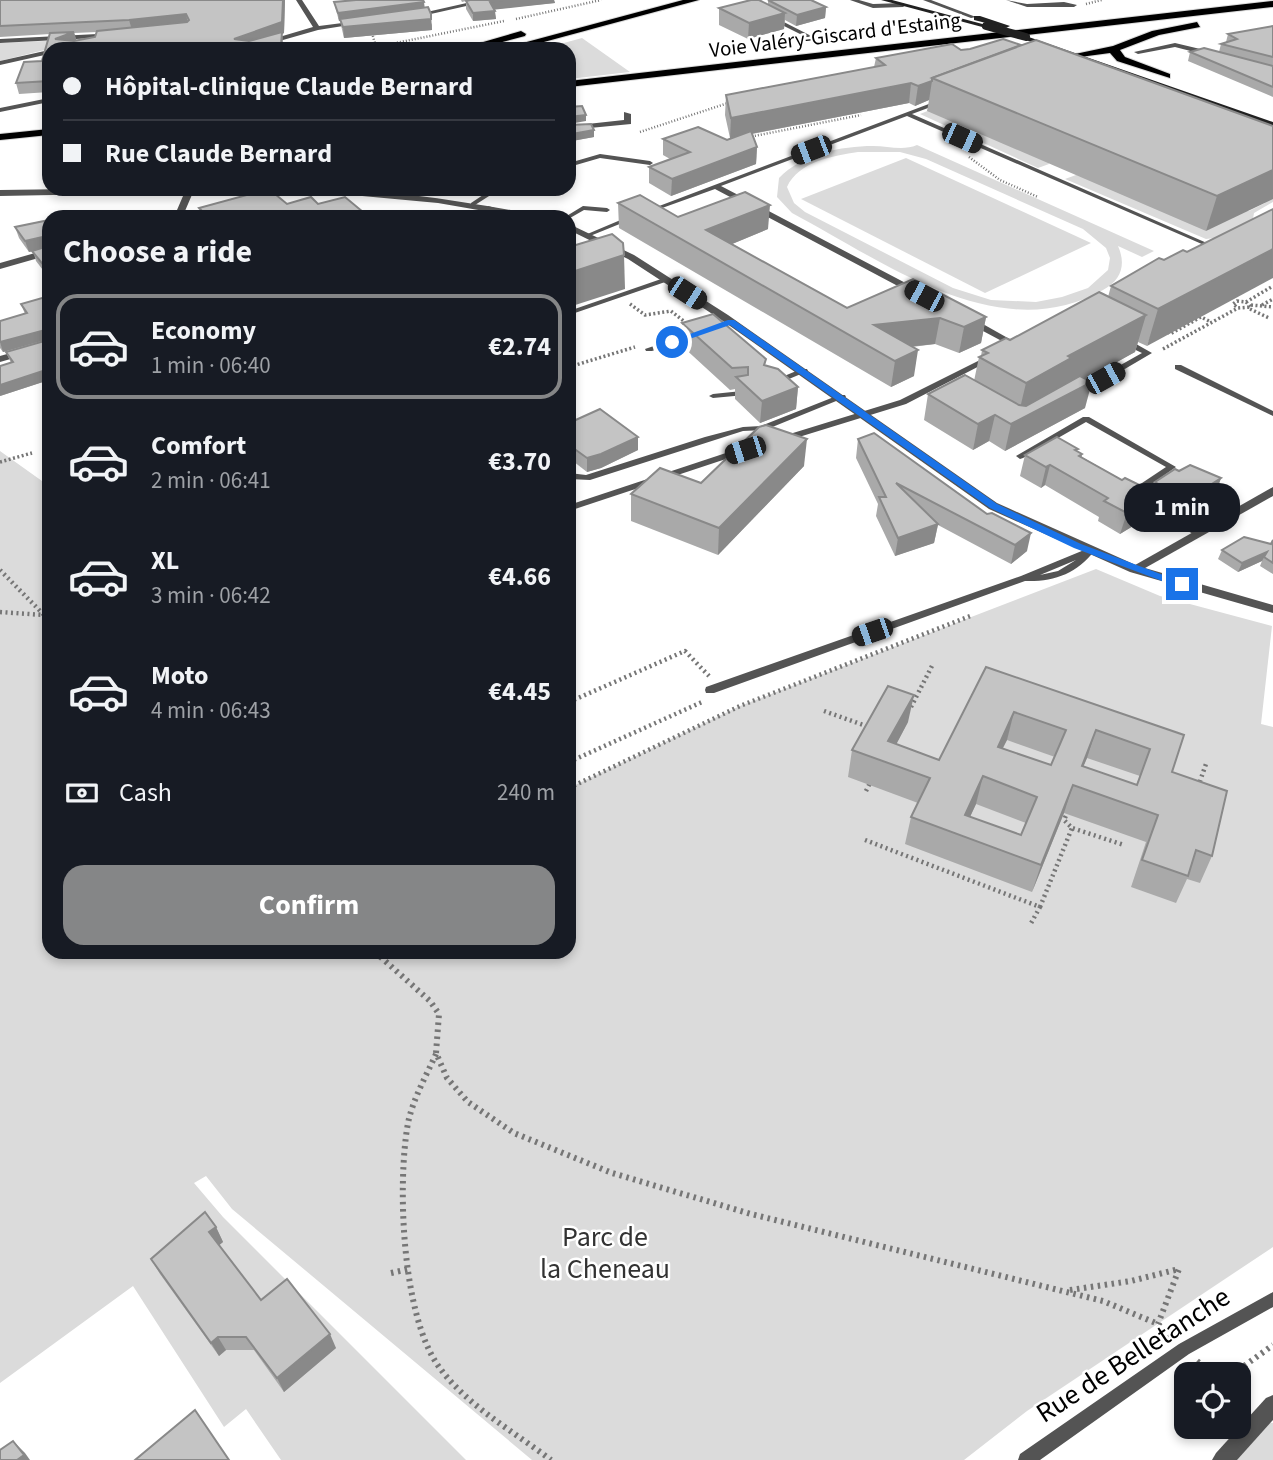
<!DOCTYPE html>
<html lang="en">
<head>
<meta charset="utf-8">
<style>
	:root { --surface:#171b24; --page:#20242c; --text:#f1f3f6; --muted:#9ea1a6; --line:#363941; --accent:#858687 }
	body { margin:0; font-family:"Source Sans 3",sans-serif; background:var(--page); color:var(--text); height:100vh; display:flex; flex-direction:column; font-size:26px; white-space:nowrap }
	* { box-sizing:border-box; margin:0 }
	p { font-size:23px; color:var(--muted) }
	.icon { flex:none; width:38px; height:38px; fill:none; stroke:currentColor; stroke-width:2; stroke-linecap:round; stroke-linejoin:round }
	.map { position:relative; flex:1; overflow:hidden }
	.side { position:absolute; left:42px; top:210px; width:534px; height:749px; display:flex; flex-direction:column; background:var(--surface); border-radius:21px; box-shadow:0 4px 10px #0003 }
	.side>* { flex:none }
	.guide { position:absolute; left:42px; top:42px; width:534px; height:154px; border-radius:21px; box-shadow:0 4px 10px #0003; display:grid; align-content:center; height:154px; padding:0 21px; background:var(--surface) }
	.fabs { position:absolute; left:1174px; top:1362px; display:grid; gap:14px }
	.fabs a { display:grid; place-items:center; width:77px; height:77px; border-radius:14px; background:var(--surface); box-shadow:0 4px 10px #0003; font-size:35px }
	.end { position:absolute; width:32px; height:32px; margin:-16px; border:9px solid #1a73e8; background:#fff; box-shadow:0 0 0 4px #fff }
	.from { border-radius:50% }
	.bubble { position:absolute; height:49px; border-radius:21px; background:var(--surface); box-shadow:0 4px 10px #0003; font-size:23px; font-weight:700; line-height:49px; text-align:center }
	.car { position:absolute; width:21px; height:42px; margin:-21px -10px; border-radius:9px; box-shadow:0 0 5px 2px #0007; background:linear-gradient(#222 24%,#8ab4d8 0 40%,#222 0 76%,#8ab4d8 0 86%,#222 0) }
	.guide b { display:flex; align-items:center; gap:24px; height:66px; font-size:26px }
	.guide b+b { border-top:2px solid var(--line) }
	.guide i { width:18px; height:18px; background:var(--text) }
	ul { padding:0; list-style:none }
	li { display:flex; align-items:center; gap:21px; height:105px; margin:0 14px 10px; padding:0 7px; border:4px solid transparent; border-radius:21px }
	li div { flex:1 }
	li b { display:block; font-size:26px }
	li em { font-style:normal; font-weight:700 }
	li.active { border-color:var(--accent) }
	li>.icon { width:63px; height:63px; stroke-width:1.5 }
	h2 { padding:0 21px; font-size:32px; line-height:84px }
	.pay { display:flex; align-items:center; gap:18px; height:77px; padding:0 21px; font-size:26px }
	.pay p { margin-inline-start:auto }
	.action { display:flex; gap:14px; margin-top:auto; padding:14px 21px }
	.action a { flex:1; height:80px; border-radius:21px; background:var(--accent); color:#fff; font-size:28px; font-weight:700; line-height:80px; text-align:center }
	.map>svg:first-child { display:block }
	.green { fill:#dbdbdb; fill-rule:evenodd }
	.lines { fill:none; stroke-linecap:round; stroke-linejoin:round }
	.trunk-casing { stroke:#dbdbdb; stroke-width:2 }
	.path-far3 { stroke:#767676; stroke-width:2.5; stroke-dasharray:1 2; stroke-linecap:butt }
	.path-far2 { stroke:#767676; stroke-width:3.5; stroke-dasharray:2 2.5; stroke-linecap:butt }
	.path-far1 { stroke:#767676; stroke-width:4.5; stroke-dasharray:2 3.5; stroke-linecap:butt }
	.path { stroke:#767676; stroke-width:6; stroke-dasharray:2.5 4.5; stroke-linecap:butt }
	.service { fill:#545454; fill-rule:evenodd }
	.minor { fill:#545454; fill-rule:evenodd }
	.tertiary { fill:#545454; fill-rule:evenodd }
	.secondary { fill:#212121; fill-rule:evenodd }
	.trunk { fill:#000; fill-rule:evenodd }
	.secondary-bridge { stroke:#212121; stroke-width:8 }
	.wall { fill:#a9a9a9; fill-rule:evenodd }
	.shaded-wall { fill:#898989 }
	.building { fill:#c4c4c4; stroke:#898989; stroke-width:2; fill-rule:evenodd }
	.route { fill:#1a73e8 }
	.labels { text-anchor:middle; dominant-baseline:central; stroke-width:5; stroke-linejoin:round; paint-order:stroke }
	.far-street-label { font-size:21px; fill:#000; stroke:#fff }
	.near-park-label { font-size:28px; fill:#323232; stroke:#fff }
	.near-street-label { font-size:28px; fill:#000; stroke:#fff }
</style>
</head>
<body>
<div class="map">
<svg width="1273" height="1460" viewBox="0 0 1273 1460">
	<rect width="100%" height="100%" fill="#fff"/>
	<g class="green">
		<polygon points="582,38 630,72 569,79 569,49 542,49"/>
		<polygon points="89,39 0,61 0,43"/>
		<polygon points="1017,75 1049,164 1038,168 920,114"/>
		<path d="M917 145 1154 251 1142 257 1118 246C1126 264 1122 280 1103 290 999 349 883 261 792 213L777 197 779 178C802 154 841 146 873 146 888 146 903 151 917 145ZM858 152H900L926 159 1083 229 1106 248 1110 258 1108 270 1088 288 1062 297 1036 302 991 300 953 288 805 212 794 203 787 187C799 161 833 156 858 152Z"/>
		<polygon points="906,158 1091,243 985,293 801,199"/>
		<polygon points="1076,175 1177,181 1249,211 1265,203 1273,184 1273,202 1254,213 1253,219 1215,238 1206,239 1065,179"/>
		<polygon points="0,451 49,486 49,952 569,952 569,788 740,706 1096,569 1160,596 1272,626 1261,724 1273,727 1273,1247 1027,1411 964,1460 532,1460 232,1209 206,1176 194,1183 223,1217 466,1460 281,1460 246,1409 224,1427 133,1286 0,1383"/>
		<polygon points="1259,1421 1273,1423 1273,1460 1223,1460"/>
	</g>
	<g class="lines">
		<g class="trunk-casing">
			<g id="trunk">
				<polygon points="683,0 699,0 518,49 501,49"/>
				<polygon points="1273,1 1273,7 569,87 569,81"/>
				<polygon points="1197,22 1200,27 1159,35 1120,50 1125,57 1170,74 1170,78 1117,61 1110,53 1080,57 1075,54 1113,46 1152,31"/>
				<polygon points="521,31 526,34 525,36 476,49 459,49"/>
				<polygon points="49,129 49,135 0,140 0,134"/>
			</g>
		</g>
		<g class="path-far3">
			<polyline points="1086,4 1102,0"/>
			<polyline points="516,19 601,0"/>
			<polyline points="372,33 376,47 504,21"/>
			<polyline points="640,132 731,102"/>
			<polyline points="749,137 861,115"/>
			<polyline points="969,157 1000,180 1038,197"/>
		</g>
		<g class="path-far2">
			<polygon points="1237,301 1246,302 1251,307 1238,308 1233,304"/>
			<polyline points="1246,302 1273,286"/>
			<polyline points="630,304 645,315 671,311 686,323"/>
			<polyline points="1251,305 1273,307"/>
			<polyline points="1262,305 1273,299"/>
			<polyline points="1250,309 1269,318"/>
			<polyline points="1168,332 1170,334 1201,317 1211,322"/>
			<polyline points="1163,349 1238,308"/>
			<polyline points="569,367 635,347"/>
			<polyline points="569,415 578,416"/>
			<polyline points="0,462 32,453"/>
		</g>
		<g class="path-far1">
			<polyline points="0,570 49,620"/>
			<polyline points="0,612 44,615"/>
			<polyline points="569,702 685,651 709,676"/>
			<polyline points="911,707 933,664"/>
			<polyline points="824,711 869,727"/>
			<polyline points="569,762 702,702"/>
			<polyline points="1198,787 1207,761"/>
			<polyline points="569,788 740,706 973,615"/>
			<polyline points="866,791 870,783"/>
			<polyline points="1068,811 1064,820 1072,828 1124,845"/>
			<polyline points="865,840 1040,907 1030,925"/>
			<polyline points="1040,907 1072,828"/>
		</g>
		<g class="path">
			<polyline points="375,952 430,1001 439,1014 436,1053 447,1078 468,1102 514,1133 612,1173 751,1214 1103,1301 1158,1324 1170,1336"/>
			<path d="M436 1054C426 1076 413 1099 408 1123 397 1184 402 1312 437 1364 464 1404 513 1431 551 1460"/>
			<polyline points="391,1273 409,1269"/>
			<polyline points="1070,1290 1131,1281 1179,1269 1158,1324"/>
			<polyline points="1197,1361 1212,1374"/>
			<polyline points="1233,1374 1273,1345"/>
		</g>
		<g class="service">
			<polygon points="850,0 859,0 873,4 903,3 906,5 903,7 873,8"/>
			<polygon points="923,0 931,0 976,17 971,18"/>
			<polygon points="1006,0 1027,4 1064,2 1077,5 1074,7 1027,7"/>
			<polygon points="772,18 776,18 823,42 818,43 772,20"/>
			<polygon points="942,99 944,100 944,102 912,114 1216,247 1211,248 907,116 721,186 917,289 917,293 911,293 715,189 651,212 646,211"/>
			<polygon points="600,154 650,161 653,163 650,165 600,158 569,167 569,163"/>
			<polygon points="492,189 500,189 475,205 471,205 471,203"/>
			<polygon points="583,206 607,208 610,210 607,212 584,210 570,218 565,217"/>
			<polygon points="630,216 632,217 632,219 590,236 585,235"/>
			<polygon points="664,278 671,280 569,315 569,311"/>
			<polygon points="968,319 974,319 1020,345 1016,347 1013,347 968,323"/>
			<polygon points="689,334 696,336 652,351 646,351 645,349"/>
			<polygon points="1123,340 1129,340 1152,353 1084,393 1078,393 1078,389 1142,353 1123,344"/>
			<polygon points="986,357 992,357 993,359 906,404 786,441 780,441 779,439 780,437 900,400"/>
			<polygon points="1175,365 1181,365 1273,411 1273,416 1175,369"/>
			<polygon points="801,369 807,369 808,371 777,384 771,384 770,382"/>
			<polygon points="742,391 745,391 745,395 713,398 709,396 713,394"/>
			<polygon points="839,395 845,395 846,397 765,430 743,431 590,480 569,479 569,473 586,475 705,437 743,427 761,426"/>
			<polygon points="1083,417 1089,417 1176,467 1136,495 1130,495 1130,491 1166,467 1086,422 1023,458 1020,459 1016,456"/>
			<polygon points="744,447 747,448 747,452 569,511 569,505"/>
			<polygon points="1142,499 1201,531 1203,533 1201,535 1195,535 1139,504 1138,502"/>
			<path d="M1089 548 1094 551C1077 574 1053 582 1025 581L714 693H706L705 690 706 687 1021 576ZM1076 560 1058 571 1040 575Z"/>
			<polygon points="1273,1292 1273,1307 1189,1354 1040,1460 1018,1460 1020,1454 1179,1344"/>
		</g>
		<g class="minor">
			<polygon points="296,0 302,0 319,26 358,21 362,23 318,30 251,49 239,49 313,27"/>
			<polygon points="480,0 493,0 413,18 409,16"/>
			<polygon points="117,33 117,37 114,37 0,43 0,39"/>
			<polygon points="1175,43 1217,53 1218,55 1214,57 1175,47 1138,54 1134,52"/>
			<polygon points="49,50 49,54 0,65 0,61"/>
			<polygon points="49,98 49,102 0,112 0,108"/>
			<polygon points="624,112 631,114 631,124 569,130 569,126 624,120"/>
			<polygon points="186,189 194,190 185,211 179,217 169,217 177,210"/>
			<polygon points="488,206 495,208 486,217 475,217"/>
			<polygon points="49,249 49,255 0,269 0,263"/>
			<polygon points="49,342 49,348 0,362 0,356"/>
			<polygon points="1273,487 1273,496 1138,572 1134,573 1128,569"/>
		</g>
		<g class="tertiary">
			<polygon points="72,189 216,189 212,192 0,196 0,190"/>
			<path d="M315 189C389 189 460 201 533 214L538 217H518L438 203 319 192Z"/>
			<polygon points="569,224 634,255 728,315 997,503 1138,566 1273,605 1273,613 1130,572 989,509 720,319 628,259 569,230"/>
			<polygon points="1273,1395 1273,1420 1237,1460 1212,1460 1216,1453 1266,1398"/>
		</g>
		<g class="secondary">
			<polygon points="881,0 892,0 990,26 986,28"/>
			<polygon points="974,16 980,16 1010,26 1006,28 974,20"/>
			<polygon points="1023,35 1273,122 1273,127 1023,39"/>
		</g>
		<use href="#trunk" class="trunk"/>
		<polyline class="secondary-bridge" points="986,26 1026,37"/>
	</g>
	<g class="wall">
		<path d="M0 0H285L284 33 282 34 283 49H49V92L19 94 16 83 42 61 50 34 0 37ZM97 32 95 37 76 40 74 33Z"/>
		<polygon points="461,0 554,0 555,3 494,9 496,19 473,21 466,9 466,1 462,2"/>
		<polygon points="768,0 826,7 825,18 796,26 785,20 784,29 748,39 719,25 719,8 768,4"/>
		<polygon points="334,2 424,2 424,8 432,25 432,30 344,38 340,21 339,21 336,10"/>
		<polygon points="1273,26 1273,97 1188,61 1190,52 1219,52 1221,44 1226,42 1228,34"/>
		<polygon points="1021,45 1273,126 1206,231 927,111 929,100 915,106 909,103 752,134 757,147 756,164 671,196 649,183 649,167 670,159 663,155 663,139 727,140 730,138 725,115 726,95 874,67 876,58"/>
		<polygon points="569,125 594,130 594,137 572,141 569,140"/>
		<polygon points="618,203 678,217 768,229 732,244 847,308 986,317 981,343 959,353 935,344 912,347 914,376 891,387 619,228"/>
		<polygon points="49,220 49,278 36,261 33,251 29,252 19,238 15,227"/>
		<polygon points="1183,250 1147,346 1138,342 1135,352 1086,379 1085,408 1005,451 989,441 973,450 924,420 928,394 974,381 979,357 981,356 982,350 1010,340 1108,297 1111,286"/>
		<polygon points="49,296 49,380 0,396 11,363 6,352 48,340 3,352 0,348 0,321 25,314 21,304"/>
		<polygon points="682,323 766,359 765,366 798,387 796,409 760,423 735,399 735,389 730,390 681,345"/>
		<polygon points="569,423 638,450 601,468 587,472 569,458"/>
		<polygon points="858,439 1027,551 1011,564 938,525 934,543 895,556 876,516 878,504 856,458"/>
		<polygon points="1077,451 1082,454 1082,457 1122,480 1152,491 1155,482 1179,471 1221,478 1216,492 1182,514 1156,499 1151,515 1120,534 1098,521 1099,517 1045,485 1041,488 1020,476 1025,455"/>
		<polygon points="804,466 718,555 631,521 631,494"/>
		<polygon points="1273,540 1273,574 1260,566 1262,561 1238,572 1218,559 1222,550 1271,544"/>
		<path d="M986 667 1184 735 1172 772 1212 856 1200 883 1187 879 1176 903 1131 887 1146 842 1064 813 1032 892 905 844 911 817 918 803 848 777 852 750 908 722 896 744 939 760ZM1007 740 1055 757 1051 765 1002 748ZM1087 758 1140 776 1136 785 1083 767ZM976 804 1026 823 1021 835 970 817Z"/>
		<polygon points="216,1227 223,1242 219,1245 261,1300 336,1348 284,1392 254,1350 226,1350 219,1356 160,1274 151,1259"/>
	</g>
	<g class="shaded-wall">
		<polygon points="283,0 285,0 284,33 282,34 283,49 282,49 281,46 282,34 238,49 234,39"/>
		<polygon points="506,0 554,0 555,3 491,10 490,2"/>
		<polygon points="424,2 425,10 339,21 338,13"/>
		<polygon points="826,7 825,18 796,26 797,15"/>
		<polygon points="495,11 496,19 473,21 473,13"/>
		<polygon points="785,13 784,29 748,39 749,23"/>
		<polygon points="186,14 188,24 132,30 129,20"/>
		<polygon points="431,14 432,30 344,38 343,27"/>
		<polygon points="74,32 77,42 55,39"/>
		<polygon points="932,81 929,100 915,106 918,86"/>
		<polygon points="911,83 909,103 730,138 731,118"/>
		<polygon points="586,115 586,121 569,124 569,117"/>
		<polygon points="594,130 594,137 572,141 572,134"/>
		<polygon points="757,147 756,164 671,196 672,179"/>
		<polygon points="1273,170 1273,199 1206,231 1217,196"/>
		<polygon points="770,205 768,229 708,254 706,230"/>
		<polygon points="47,236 49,247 29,252 25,241"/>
		<polygon points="1273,249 1273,278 1147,346 1158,309"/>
		<polygon points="624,255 625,289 569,307 569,273"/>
		<polygon points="49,266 49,278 45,267"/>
		<polygon points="1146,315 1135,352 1063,392 1017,421 1026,383 1068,356"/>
		<polygon points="986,317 981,343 959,353 964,327"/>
		<polygon points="940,318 935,344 877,350 874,325"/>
		<polygon points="45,330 48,339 3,352 0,342"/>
		<polygon points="918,350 914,376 891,387 895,361"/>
		<polygon points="49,369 49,380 0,396 0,385"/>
		<polygon points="1092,382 1085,408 1005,451 1011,424"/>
		<polygon points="798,387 796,409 760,423 762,401"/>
		<polygon points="995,415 989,441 973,450 978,424"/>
		<polygon points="638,437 638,450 601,468 587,472 587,458"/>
		<polygon points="807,439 804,466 718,555 719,528"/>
		<polygon points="1050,465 1045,485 1041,488 1046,467"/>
		<polygon points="1221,478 1216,492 1182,514 1187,500"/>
		<polygon points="1158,494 1151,515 1120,534 1127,513"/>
		<polygon points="938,524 934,543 895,556 898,538"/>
		<polygon points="1031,533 1027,551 1011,564 1015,545"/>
		<polygon points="1267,552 1262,561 1238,572 1242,563"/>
		<polygon points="914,695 908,722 887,762 888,741"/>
		<polygon points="1014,712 1007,740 990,774 998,747"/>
		<polygon points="1096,730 1087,758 1075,786 1082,766"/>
		<polygon points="983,776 976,804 961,836 965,815"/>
		<polygon points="1073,785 1064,813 1032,892 1041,865"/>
		<polygon points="216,1227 223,1242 217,1247 209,1232"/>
		<polygon points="330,1334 336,1348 284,1392 277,1378"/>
		<polygon points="218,1337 226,1350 219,1356 211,1343"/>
		<polygon points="13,1441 25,1453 30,1460 17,1460"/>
	</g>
	<g class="building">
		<polygon points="0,0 283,0 282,22 234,39 249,41 282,32 281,46 247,48 247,49 49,49 49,81 16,83 24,62 42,61 50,33 74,32 55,39 74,41 95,37 97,31 187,22 189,20 186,14 129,20 0,26"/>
		<polygon points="356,0 423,0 424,2 338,13 334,2"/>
		<polygon points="470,0 506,0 490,2 495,11 473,13 466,1"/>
		<polygon points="751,0 759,0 785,13 749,23 719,8"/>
		<polygon points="768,0 811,0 826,7 797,15"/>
		<polygon points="428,7 431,14 431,19 343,27 340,19"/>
		<polygon points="1273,26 1273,57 1221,44 1237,39 1228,34"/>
		<polygon points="1003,39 1021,45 932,78 932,81 918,86 911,83 731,118 726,95 885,65 876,58 952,44 961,50 970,49"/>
		<polygon points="1036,40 1273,126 1273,170 1217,196 932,78"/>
		<polygon points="1204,48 1273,66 1273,87 1190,52"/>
		<polygon points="582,106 586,115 569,117 569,107"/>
		<polygon points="591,124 594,130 572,134 569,133 569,125"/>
		<polygon points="698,127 727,140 751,131 757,147 672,179 649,167 690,152 663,139"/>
		<polygon points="269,189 287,204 311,197 318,204 345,197 369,217 182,217 203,212 199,208"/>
		<polygon points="745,192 770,205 706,230 847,308 913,279 986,317 964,327 940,318 874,325 918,350 895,361 618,203 640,195 678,217"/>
		<polygon points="1273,209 1273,249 1158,309 1111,286 1159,258 1164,260 1183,250 1187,252"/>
		<polygon points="92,211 97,217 62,217"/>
		<polygon points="49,220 49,266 45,267 32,251 48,246 47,236 25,241 15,227"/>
		<polygon points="612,234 623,243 624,255 569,273 569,247"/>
		<polygon points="1099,292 1146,315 1068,356 1071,358 1026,383 979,357 988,353 982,350 1006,338 1010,340"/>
		<polygon points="49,296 49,369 0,385 0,366 13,362 6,352 48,340 48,332 45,330 0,342 0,321 27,313 21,304"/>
		<polygon points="713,314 766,359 764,365 778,369 798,387 762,401 736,377 748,375 748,367 732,368 682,323"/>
		<polygon points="965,375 1019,405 1026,406 1080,376 1092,382 1011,424 995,415 978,424 928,394"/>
		<polygon points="600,409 638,437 601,454 587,458 569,445 569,423"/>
		<polygon points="766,425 807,439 719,528 631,494 660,468 701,483 759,427"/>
		<polygon points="874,433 987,514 992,513 1031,533 1015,545 896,483 938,524 898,538 879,497 886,497 858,439"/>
		<polygon points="1057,437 1078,449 1075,450 1082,454 1079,456 1122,480 1125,478 1158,494 1127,513 1104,501 1108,498 1050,465 1046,467 1025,455"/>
		<polygon points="1190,465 1221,478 1187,500 1155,482 1175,469 1179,471"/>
		<polygon points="1244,537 1271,544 1273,540 1273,563 1264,557 1267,552 1242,563 1222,550"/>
		<path d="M986 667 1184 735 1172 772 1227 791 1212 856 1196 850 1188 876 1142 860 1158 815 1073 785 1041 865 911 817 930 778 852 750 888 686 914 695 888 741 939 760ZM1014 712 1066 730 1051 765 998 747ZM1096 730 1150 749 1137 785 1082 766ZM983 776 1037 797 1021 835 965 815Z"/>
		<polygon points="205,1212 216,1227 209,1232 261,1300 287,1279 330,1334 277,1378 246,1337 218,1337 211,1343 151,1259"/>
		<polygon points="195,1410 229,1460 135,1460"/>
		<polygon points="13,1441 24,1455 17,1460 0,1460 0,1450"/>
	</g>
	<polygon class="route" points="728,320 734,320 997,504 1081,544 1187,584 1178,587 1074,548 990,508 730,325 675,344 668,342"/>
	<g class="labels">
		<g class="far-street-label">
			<text transform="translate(835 35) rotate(-7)">Voie Valéry-Giscard d'Estaing</text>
		</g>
		<g class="near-park-label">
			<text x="605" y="1237">Parc de<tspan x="605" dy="32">la Cheneau</tspan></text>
		</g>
		<g class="near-street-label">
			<text transform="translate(1133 1355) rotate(-33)">Rue de Belletanche</text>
		</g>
	</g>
</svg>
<div class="fabs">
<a><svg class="icon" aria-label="locate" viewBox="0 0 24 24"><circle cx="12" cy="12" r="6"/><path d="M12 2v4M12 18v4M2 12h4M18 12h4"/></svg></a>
</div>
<i class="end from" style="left:672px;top:342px"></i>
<i class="end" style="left:1182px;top:584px"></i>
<div class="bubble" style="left:1124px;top:483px;width:116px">1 min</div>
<i class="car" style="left:962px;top:138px;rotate:114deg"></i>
<i class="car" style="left:811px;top:150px;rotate:249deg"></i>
<i class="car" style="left:687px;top:293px;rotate:123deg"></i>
<i class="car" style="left:924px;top:296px;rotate:298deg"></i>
<i class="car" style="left:1105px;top:378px;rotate:61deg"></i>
<i class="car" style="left:745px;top:450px;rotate:252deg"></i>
<i class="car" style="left:872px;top:632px;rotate:251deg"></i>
<div class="guide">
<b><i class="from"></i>Hôpital-clinique Claude Bernard</b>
<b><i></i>Rue Claude Bernard</b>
</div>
<section class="side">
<h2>Choose a ride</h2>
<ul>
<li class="active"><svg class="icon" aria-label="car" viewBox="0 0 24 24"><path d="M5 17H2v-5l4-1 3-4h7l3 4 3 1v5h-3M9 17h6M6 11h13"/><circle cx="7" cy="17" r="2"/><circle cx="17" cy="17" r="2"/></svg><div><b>Economy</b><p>1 min · 06:40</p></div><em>€2.74</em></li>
<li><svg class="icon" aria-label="car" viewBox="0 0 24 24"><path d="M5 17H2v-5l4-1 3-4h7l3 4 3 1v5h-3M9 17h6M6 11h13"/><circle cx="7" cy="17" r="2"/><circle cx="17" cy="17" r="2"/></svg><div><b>Comfort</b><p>2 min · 06:41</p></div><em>€3.70</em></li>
<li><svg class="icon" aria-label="car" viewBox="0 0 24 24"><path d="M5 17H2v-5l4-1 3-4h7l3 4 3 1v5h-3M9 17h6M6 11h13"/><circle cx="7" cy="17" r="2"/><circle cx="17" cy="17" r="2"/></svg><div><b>XL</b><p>3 min · 06:42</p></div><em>€4.66</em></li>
<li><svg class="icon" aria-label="car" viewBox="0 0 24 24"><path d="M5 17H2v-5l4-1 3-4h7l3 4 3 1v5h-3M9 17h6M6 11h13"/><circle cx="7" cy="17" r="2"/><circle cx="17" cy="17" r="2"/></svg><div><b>Moto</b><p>4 min · 06:43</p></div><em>€4.45</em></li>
</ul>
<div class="pay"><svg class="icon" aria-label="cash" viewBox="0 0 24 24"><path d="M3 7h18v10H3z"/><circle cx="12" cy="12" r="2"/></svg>Cash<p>240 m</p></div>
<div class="action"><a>Confirm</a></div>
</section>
</div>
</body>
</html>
